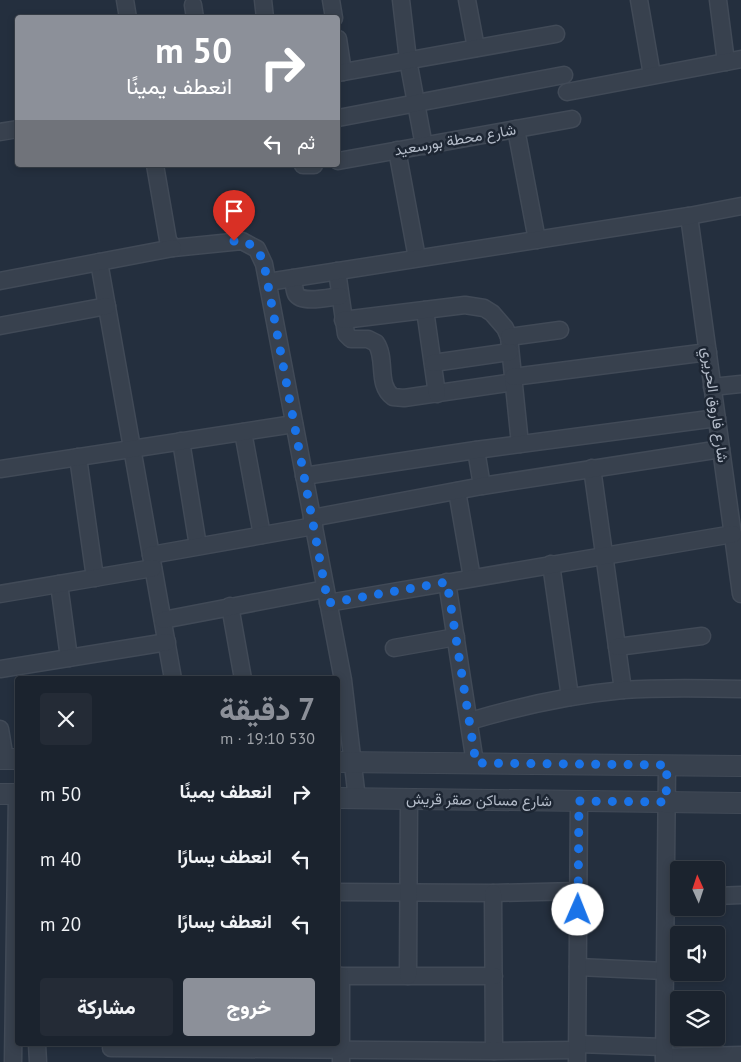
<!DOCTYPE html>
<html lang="ar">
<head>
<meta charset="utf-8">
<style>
	:root { --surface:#1b232e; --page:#242b36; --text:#f1f3f6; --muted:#a0a4aa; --line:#39404a; --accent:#8c9099 }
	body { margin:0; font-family:"PT Sans",Vazirmatn,sans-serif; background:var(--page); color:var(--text); direction:rtl; height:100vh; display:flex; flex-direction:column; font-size:19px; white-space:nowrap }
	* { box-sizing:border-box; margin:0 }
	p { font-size:16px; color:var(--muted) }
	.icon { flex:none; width:28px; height:28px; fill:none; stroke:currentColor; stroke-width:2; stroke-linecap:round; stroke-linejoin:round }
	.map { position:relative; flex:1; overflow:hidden; direction:ltr }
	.sheet { position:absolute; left:15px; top:676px; width:325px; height:370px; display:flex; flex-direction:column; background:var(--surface); border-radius:5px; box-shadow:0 2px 8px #0003,0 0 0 1px var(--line); direction:rtl }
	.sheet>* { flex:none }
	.banner { position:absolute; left:15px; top:15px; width:325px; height:152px; border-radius:5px; box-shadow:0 2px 8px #0003,0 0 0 1px var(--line); direction:rtl; background:#8c9099; color:#fff; overflow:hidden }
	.needle { width:32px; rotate:357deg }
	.fabs { position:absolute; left:670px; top:861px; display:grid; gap:10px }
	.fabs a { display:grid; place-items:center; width:55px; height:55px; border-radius:5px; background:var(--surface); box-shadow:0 2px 8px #0003,0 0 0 1px var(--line); font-size:25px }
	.pin { position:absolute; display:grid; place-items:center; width:42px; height:42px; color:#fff; margin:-51px -21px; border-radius:50% 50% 50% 0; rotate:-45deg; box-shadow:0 0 5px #0007 }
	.pin .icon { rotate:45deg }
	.me { position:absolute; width:55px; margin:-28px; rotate:1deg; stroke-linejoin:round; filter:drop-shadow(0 0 4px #0008) }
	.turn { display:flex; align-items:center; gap:18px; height:105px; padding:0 25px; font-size:22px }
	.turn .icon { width:65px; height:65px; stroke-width:2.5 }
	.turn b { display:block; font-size:35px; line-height:42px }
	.then { display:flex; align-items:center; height:48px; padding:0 25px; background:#0003; gap:10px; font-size:19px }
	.round { display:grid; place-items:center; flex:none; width:52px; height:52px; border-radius:5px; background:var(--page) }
	.overview { display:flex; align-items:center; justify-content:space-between; height:85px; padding:0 25px }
	h1 { font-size:30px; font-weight:800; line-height:38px; color:var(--accent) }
	.cta { display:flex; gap:10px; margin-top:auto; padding:10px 25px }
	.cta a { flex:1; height:58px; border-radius:5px; background:var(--accent); color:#fff; font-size:20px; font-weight:800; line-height:58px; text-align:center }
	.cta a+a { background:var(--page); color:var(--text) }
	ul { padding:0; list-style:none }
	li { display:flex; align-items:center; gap:15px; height:65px; padding:0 25px }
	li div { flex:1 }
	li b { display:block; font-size:19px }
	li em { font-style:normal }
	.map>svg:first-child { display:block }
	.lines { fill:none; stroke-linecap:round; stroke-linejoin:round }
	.minor-casing { stroke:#414a57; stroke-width:19 }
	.tertiary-casing { stroke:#414a57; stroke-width:22 }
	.minor { stroke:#38414e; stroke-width:16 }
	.tertiary { stroke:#38414e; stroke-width:20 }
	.route { stroke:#1a73e8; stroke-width:9; stroke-dasharray:0 16.2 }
	.labels { text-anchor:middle; stroke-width:5; stroke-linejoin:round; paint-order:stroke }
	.street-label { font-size:15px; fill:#b4bcc9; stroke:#1d2633 }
</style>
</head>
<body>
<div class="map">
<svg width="741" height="1062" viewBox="0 0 741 1062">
	<rect width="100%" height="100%" fill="#242f3e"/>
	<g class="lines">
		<g class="minor-casing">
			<g id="minor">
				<polyline points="125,0 128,18"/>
				<polyline points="263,0 265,18"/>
				<polyline points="331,0 334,18"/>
				<polyline points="401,0 408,60 424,146"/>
				<polyline points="467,0 476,48"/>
				<polyline points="639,0 652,75"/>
				<polyline points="718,0 726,62"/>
				<polyline points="193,5 195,18"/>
				<polyline points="338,39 343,72"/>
				<polyline points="338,73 556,34"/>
				<polyline points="567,92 741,59"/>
				<polyline points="338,118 564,75"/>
				<polyline points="516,129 537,240"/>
				<polyline points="0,132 18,129"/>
				<polyline points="397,150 417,258"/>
				<polyline points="338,161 572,119"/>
				<polyline points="155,165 168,240 173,248 242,241 257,249 264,264 343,680 357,799"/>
				<polyline points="303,165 314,165"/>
				<polyline points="689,216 741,594"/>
				<polyline points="99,262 173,679"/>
				<path d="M337,271L346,334L351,339H368L376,343C387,359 376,385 393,397L404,398L514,382"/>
				<path d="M293,278C294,283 294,290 296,294C302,304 330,297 340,296"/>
				<polyline points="0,281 173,248"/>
				<polyline points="268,282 689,216 741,206"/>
				<polyline points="425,310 437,394"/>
				<polyline points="343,320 465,305 484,308 492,313 505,328 509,337 520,444"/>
				<polyline points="0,326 107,306"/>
				<polyline points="509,337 560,330"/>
				<polyline points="433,363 510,352"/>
				<polyline points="513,377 708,352"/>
				<polyline points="712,387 741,384"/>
				<polyline points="243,432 262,535"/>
				<polyline points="181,441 198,546"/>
				<polyline points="476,450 482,486"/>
				<polyline points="78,457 95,578"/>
				<polyline points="592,468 623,690"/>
				<polyline points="0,469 294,424"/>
				<polyline points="304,476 476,450 717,418"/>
				<polyline points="457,491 472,578"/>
				<polyline points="312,518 482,486 721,449"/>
				<polyline points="151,555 314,526"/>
				<polyline points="551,564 570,697"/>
				<polyline points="447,582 475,763"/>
				<polyline points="59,584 69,658"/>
				<polyline points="0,594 153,568"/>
				<polyline points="328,603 733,534"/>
				<polyline points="230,606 243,679"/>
				<polyline points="163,620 325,589"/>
				<polyline points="617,647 702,636"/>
				<polyline points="394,648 456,637"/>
				<polyline points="0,669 167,642"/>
				<path d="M470,721C520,706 571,695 623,690C662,687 702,688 741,689"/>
				<polyline points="0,729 5,759"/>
				<polyline points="338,892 493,893 579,891"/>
				<polyline points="493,893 494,1051"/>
				<polyline points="716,896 741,895"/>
				<polyline points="578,967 665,971"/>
				<polyline points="338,976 494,976"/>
				<polyline points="408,976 409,799"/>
				<polyline points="37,1044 38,1062"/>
				<polyline points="578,1044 664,1047"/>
				<polyline points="111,1048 494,1051 577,1050"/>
				<polyline points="664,1057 741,1055"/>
				<polyline points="13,1062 17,794"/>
				<polyline points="341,1062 341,976"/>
				<polyline points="577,1062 579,801"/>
				<polyline points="664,1062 667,765"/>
			</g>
		</g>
		<g class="tertiary-casing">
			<g id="tertiary">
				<polyline points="0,759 18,759"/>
				<polyline points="338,762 741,766"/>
				<polyline points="0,794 18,794"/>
				<polyline points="338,798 741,803"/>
			</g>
		</g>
		<use href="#minor" class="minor"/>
		<use href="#tertiary" class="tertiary"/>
	</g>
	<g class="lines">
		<path class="route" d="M234,241C250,240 259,249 264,264L328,603L447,582L476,763L667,765L666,802L579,801L578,910"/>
	</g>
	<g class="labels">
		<g class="street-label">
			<text transform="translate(455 140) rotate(-10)" y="5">شارع محطة بورسعيد</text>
			<text transform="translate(715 405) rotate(82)" y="5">شارع فاروق الحريري</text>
			<text transform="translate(479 800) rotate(1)" y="5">شارع مساكن صقر قريش</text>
		</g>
	</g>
</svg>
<div class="fabs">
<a><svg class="needle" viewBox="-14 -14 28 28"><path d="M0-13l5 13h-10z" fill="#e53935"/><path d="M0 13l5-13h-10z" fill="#a0a4aa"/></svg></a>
<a><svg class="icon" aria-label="sound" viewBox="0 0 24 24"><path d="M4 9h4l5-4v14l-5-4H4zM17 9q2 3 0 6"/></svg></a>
<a><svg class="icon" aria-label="layers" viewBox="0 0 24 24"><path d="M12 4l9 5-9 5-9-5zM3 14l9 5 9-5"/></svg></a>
</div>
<div class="pin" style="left:234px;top:241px;background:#d93025"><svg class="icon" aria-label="arrive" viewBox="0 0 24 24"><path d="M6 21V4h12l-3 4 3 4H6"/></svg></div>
<svg class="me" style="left:578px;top:910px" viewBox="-20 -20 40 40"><circle r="19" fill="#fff"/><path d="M0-13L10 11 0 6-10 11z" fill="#1a73e8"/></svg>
<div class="banner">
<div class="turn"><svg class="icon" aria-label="right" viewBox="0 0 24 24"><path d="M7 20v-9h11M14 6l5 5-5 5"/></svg><div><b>50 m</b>انعطف يمينًا</div></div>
<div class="then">ثم<svg class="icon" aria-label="left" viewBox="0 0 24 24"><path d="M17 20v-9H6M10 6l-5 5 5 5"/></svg></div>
</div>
<section class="sheet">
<div class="overview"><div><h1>7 دقيقة</h1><p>530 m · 19:10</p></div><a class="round"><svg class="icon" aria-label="close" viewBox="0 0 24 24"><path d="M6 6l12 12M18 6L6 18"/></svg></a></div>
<ul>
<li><svg class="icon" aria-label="right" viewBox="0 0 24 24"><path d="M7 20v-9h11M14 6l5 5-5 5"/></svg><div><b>انعطف يمينًا</b></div><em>50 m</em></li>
<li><svg class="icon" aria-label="left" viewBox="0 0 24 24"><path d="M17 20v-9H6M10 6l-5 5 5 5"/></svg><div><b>انعطف يسارًا</b></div><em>40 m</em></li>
<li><svg class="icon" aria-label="left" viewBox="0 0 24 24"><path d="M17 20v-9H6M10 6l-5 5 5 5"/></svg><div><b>انعطف يسارًا</b></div><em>20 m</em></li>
</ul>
<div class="cta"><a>خروج</a><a>مشاركة</a></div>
</section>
</div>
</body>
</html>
